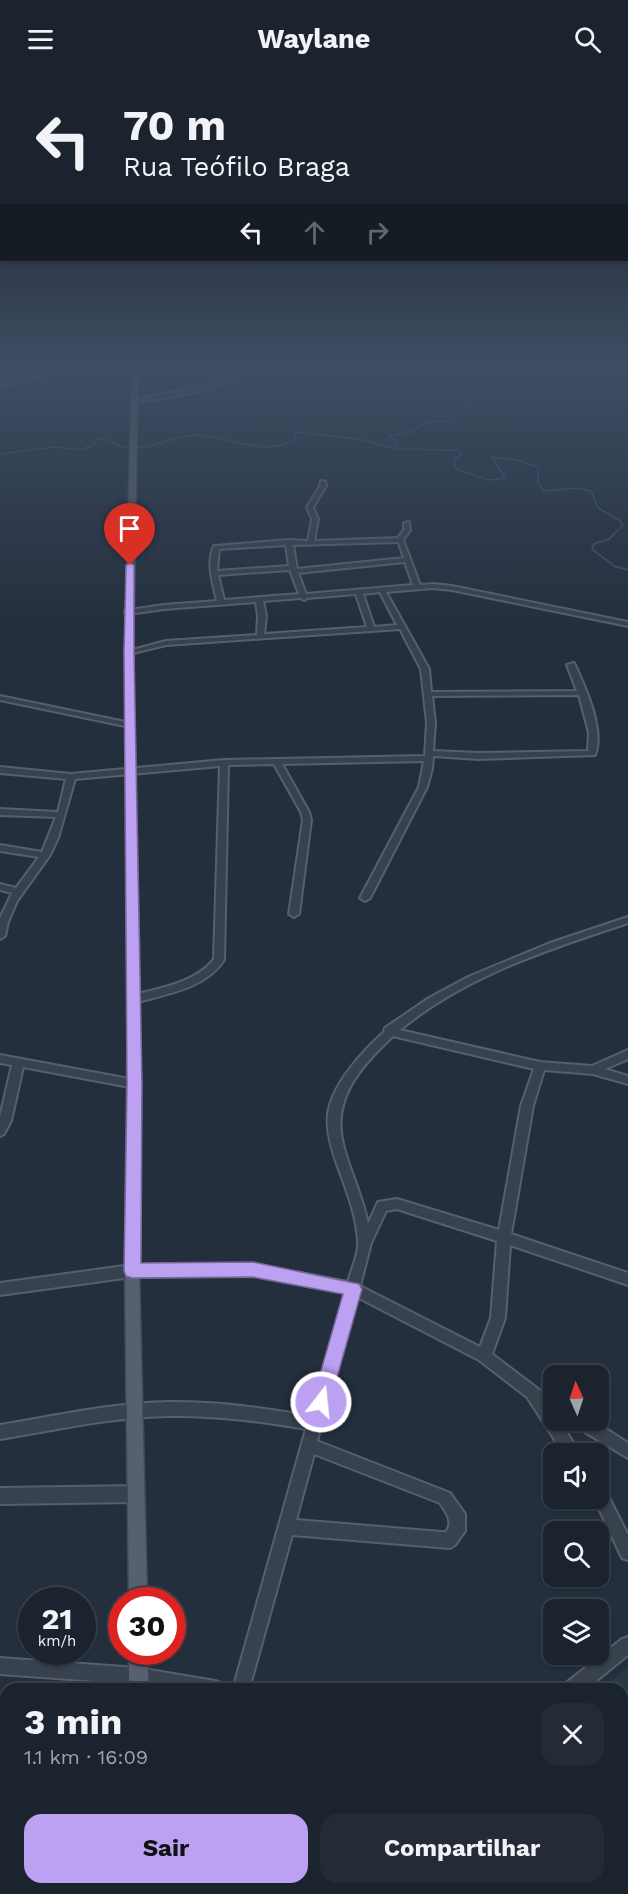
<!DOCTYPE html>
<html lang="pt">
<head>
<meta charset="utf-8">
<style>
	:root { --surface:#1b232e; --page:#242b36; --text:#f1f3f6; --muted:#a0a4aa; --line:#39404a; --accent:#bca0f2 }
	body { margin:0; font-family:"Work Sans",sans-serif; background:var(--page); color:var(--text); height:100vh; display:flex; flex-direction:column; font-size:22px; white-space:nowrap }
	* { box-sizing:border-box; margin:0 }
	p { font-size:20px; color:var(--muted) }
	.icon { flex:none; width:33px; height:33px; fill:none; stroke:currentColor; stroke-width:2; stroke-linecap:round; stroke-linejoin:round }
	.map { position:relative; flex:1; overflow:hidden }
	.details { position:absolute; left:0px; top:1605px; width:628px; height:212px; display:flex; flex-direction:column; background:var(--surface); border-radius:18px 18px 0 0; box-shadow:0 2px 4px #0004,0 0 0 2px var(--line) }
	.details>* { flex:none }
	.banner { position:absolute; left:0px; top:0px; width:628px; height:183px; box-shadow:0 2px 4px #0004,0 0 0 2px var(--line); background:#1b232e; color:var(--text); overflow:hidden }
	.needle { width:39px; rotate:357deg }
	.tools { position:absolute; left:543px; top:1287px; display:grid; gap:12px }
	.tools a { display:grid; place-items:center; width:66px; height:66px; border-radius:12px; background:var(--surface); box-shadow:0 2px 4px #0004,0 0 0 2px var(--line); font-size:30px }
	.speed { position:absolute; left:18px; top:1509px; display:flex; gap:12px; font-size:30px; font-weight:700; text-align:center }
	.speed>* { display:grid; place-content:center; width:78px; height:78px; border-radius:50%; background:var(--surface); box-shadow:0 2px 4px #0004,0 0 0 2px var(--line); line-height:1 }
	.speed small { font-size:15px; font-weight:400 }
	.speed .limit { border:9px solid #d22; background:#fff; color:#111 }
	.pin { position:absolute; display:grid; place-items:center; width:51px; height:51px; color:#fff; margin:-62px -26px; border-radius:50% 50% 50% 0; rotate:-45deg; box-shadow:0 0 6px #0007 }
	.pin .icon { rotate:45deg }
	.me { position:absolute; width:66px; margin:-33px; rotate:16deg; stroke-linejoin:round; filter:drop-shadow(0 0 4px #0008) }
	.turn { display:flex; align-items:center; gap:21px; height:126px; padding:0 24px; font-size:27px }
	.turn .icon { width:78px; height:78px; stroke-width:2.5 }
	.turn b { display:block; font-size:42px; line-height:51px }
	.lanes { display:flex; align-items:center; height:57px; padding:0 24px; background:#0003; justify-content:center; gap:30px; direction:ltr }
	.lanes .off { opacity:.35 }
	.round { display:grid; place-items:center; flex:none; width:63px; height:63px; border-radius:18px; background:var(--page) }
	.summary { display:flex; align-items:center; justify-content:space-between; height:102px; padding:0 24px }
	h1 { font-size:36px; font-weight:700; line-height:45px }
	.cta { display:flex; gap:12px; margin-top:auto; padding:12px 24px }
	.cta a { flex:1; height:69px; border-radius:18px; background:var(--accent); color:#111; font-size:24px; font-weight:700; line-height:69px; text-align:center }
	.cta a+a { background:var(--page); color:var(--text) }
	header { display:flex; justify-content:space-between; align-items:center; height:78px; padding:0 24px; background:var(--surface); font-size:27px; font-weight:700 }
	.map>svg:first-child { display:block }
	.green { fill:#263c3f }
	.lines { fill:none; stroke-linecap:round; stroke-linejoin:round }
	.stream-far1 { stroke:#394c67; stroke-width:1.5 }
	.stream { stroke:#394c67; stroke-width:2 }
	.minor-casing { stroke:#565f6c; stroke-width:4 }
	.major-casing { stroke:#414a57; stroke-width:3 }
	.minor { fill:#38414e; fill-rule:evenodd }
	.major { fill:#56606e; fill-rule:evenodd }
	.route { fill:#bca0f2; stroke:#7a689d; stroke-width:1.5 }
</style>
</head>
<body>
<header><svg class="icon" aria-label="menu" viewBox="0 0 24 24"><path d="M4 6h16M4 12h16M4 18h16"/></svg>Waylane<svg class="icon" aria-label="search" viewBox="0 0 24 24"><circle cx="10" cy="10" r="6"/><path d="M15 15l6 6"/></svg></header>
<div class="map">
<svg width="628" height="1816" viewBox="0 0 628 1816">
	<rect width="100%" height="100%" fill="#242f3e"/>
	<polygon class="green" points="628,1590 628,1645 623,1644 622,1611 600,1611"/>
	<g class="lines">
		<g class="stream-far1">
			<polyline points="396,371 395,362 390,358 408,355 425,345 453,342 461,328 478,322 490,312 516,308 520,300 546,300 556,291"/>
			<path d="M0,376L55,369L81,372L95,366L97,361C112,360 111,366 122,369C148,375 172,357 196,357C230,357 263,381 296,361L294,354L359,361L396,371L459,372L461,377L454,382L456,391L489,402L505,400L492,379L516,382L538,389V405L544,413L577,410L591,413L598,430L619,442L623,447L612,458"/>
		</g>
		<polyline class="stream" points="614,456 609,461 594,466 592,471 614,488 628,492"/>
		<g class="minor-casing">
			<g id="minor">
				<polygon points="61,291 67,291 0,309 0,305"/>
				<path d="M244,291H249C218,315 173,318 135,324L132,322L206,308L233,297Z"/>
				<path d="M321,403H325L326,408L313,429L318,441L314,463L398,460L404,452V445L409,444L410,452L403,462L420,507L433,506L452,508L628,544V548L452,512L433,510L386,514L429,591L431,614L577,613L567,587L574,585C585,608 605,652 595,677L478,681L433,678L432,691L427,709L370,820L365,823L360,820L419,709L424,683L282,686L309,734L311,742L299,836L294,839L289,836L303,742L301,734L274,686L228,687L224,882C205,911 166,916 134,925L130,924L129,921L130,918C158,910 195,906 214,881L220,688L75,701L58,760L50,777L17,823L8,844L5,858L0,861V840L12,815L0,812V806L16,810L39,779L0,773V767L42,774L56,739L0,737V731L58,734L66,701L0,695V689L71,696L224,682L425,678L427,645L421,591L400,551L166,567L129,576L125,574L166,563L257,557L258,538L256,524L164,531L129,536L125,534L129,532L164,527L217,523C213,505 206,485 214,468L289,462L308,463L312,441L307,429L320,408ZM397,464L399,465L404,480L297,491L293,467ZM286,467L289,488L217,493L219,471ZM405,484L413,507L306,516L298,495ZM290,492L299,516L224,522L218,497ZM380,514L397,547L374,549L363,516ZM356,516L367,549L264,556L266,538L263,523L301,520L304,522L307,520ZM579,617L589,655L588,673L478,675L433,673L435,645L432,618Z"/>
				<polygon points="0,618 130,645 134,647 130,649 0,622"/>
				<path d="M628,839V845C549,871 465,898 400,952L540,984L592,988L628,972V981L605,991L628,998V1006L593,996L544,992L533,1028L511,1156L628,1195V1207L510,1167L505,1240L492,1276L538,1311L554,1320V1342H559L580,1376H564L527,1319L479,1282L357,1219L317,1363L450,1415L465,1436V1453L455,1467L450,1470L292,1457L249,1611H233L306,1351C260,1343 215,1337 169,1338C112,1339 56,1352 0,1361V1347C56,1338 112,1325 168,1324C216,1323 263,1330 310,1338L345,1215L253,1198L132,1199L0,1217V1205L132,1187L253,1186L348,1204C351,1192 359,1177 358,1164C357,1139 347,1113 338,1089C332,1073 326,1054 328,1036C332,1006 363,973 384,954L385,950L429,920L468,899L550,865ZM393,958L534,991L521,1028L499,1152L397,1121L378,1124L368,1146C363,1119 351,1096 344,1070C330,1022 360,989 393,958ZM397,1131L497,1163L491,1240L480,1269L360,1208L371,1165L386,1133ZM314,1376L440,1425C446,1434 454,1444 446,1454H441L296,1442Z"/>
				<polygon points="0,977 135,1002 139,1003 141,1006 139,1009 135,1010 23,989 11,1043 4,1056 0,1058 0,1039 12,987 0,985"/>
				<polygon points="571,1342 592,1342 628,1365 628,1380 573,1347"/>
				<polygon points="598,1406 603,1408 628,1457 628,1482 622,1480 594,1420 598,1420"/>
				<polygon points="136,1408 141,1411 144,1416 141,1421 136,1424 0,1426 0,1410"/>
				<polygon points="628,1559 628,1577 586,1611 564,1611 566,1605 622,1561"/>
				<polygon points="0,1580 138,1590 215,1603 221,1605 223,1611 165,1611 138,1606 0,1596"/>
				<polygon points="622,1653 628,1654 628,1672 622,1671"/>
				<polygon points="183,1810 201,1810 200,1816 182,1816"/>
			</g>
		</g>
		<g class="major-casing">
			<g id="major">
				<polygon points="132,291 138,291 133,574 140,921 139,1193 147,1522 129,1522 125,1193 128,921 125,574"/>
				<polygon points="129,1574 147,1574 149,1611 129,1611"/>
				<rect x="130" y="1810" width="22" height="6"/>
			</g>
		</g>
		<use href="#minor" class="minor"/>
		<use href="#major" class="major"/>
	</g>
	<linearGradient id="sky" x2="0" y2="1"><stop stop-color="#141a22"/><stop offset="0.53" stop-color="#3f4d63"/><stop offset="1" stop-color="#3f4d63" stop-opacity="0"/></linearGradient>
	<rect width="628" height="545" fill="url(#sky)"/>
	<polygon class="route" points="130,485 134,487 134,574 142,1006 141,1185 253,1184 359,1206 362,1211 330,1324 328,1330 321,1332 314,1330 312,1324 343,1216 253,1199 132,1200 126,1198 124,1193 127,1006 124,574 126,487"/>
</svg>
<div class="tools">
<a><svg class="needle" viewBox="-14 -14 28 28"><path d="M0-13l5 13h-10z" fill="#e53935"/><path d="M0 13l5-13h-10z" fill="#a0a4aa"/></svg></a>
<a><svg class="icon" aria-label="sound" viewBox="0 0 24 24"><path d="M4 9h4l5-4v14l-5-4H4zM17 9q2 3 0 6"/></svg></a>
<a><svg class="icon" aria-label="search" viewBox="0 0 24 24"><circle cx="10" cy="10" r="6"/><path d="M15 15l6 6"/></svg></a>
<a><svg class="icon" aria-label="layers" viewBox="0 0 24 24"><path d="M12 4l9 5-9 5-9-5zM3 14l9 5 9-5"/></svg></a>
</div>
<div class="speed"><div>21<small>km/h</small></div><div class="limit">30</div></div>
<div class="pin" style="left:130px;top:487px;background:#d93025"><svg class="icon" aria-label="arrive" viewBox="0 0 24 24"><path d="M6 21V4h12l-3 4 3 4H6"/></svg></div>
<svg class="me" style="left:321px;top:1324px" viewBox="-20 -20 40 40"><circle r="17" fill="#bca0f2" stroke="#fff" stroke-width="3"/><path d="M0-11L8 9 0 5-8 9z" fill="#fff"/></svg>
<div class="banner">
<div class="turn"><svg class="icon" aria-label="left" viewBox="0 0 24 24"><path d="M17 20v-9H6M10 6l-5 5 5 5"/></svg><div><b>70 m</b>Rua Teófilo Braga</div></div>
<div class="lanes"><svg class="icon" aria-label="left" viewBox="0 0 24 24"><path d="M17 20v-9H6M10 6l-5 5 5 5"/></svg><svg class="icon off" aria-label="ahead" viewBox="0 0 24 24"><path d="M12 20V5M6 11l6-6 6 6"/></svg><svg class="icon off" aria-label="right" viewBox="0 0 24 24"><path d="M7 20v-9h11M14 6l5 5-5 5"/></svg></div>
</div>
<section class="details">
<div class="summary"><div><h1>3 min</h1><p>1.1 km · 16:09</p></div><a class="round"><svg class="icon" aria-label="close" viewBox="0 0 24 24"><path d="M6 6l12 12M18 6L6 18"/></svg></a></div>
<div class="cta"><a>Sair</a><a>Compartilhar</a></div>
</section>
</div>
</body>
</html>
